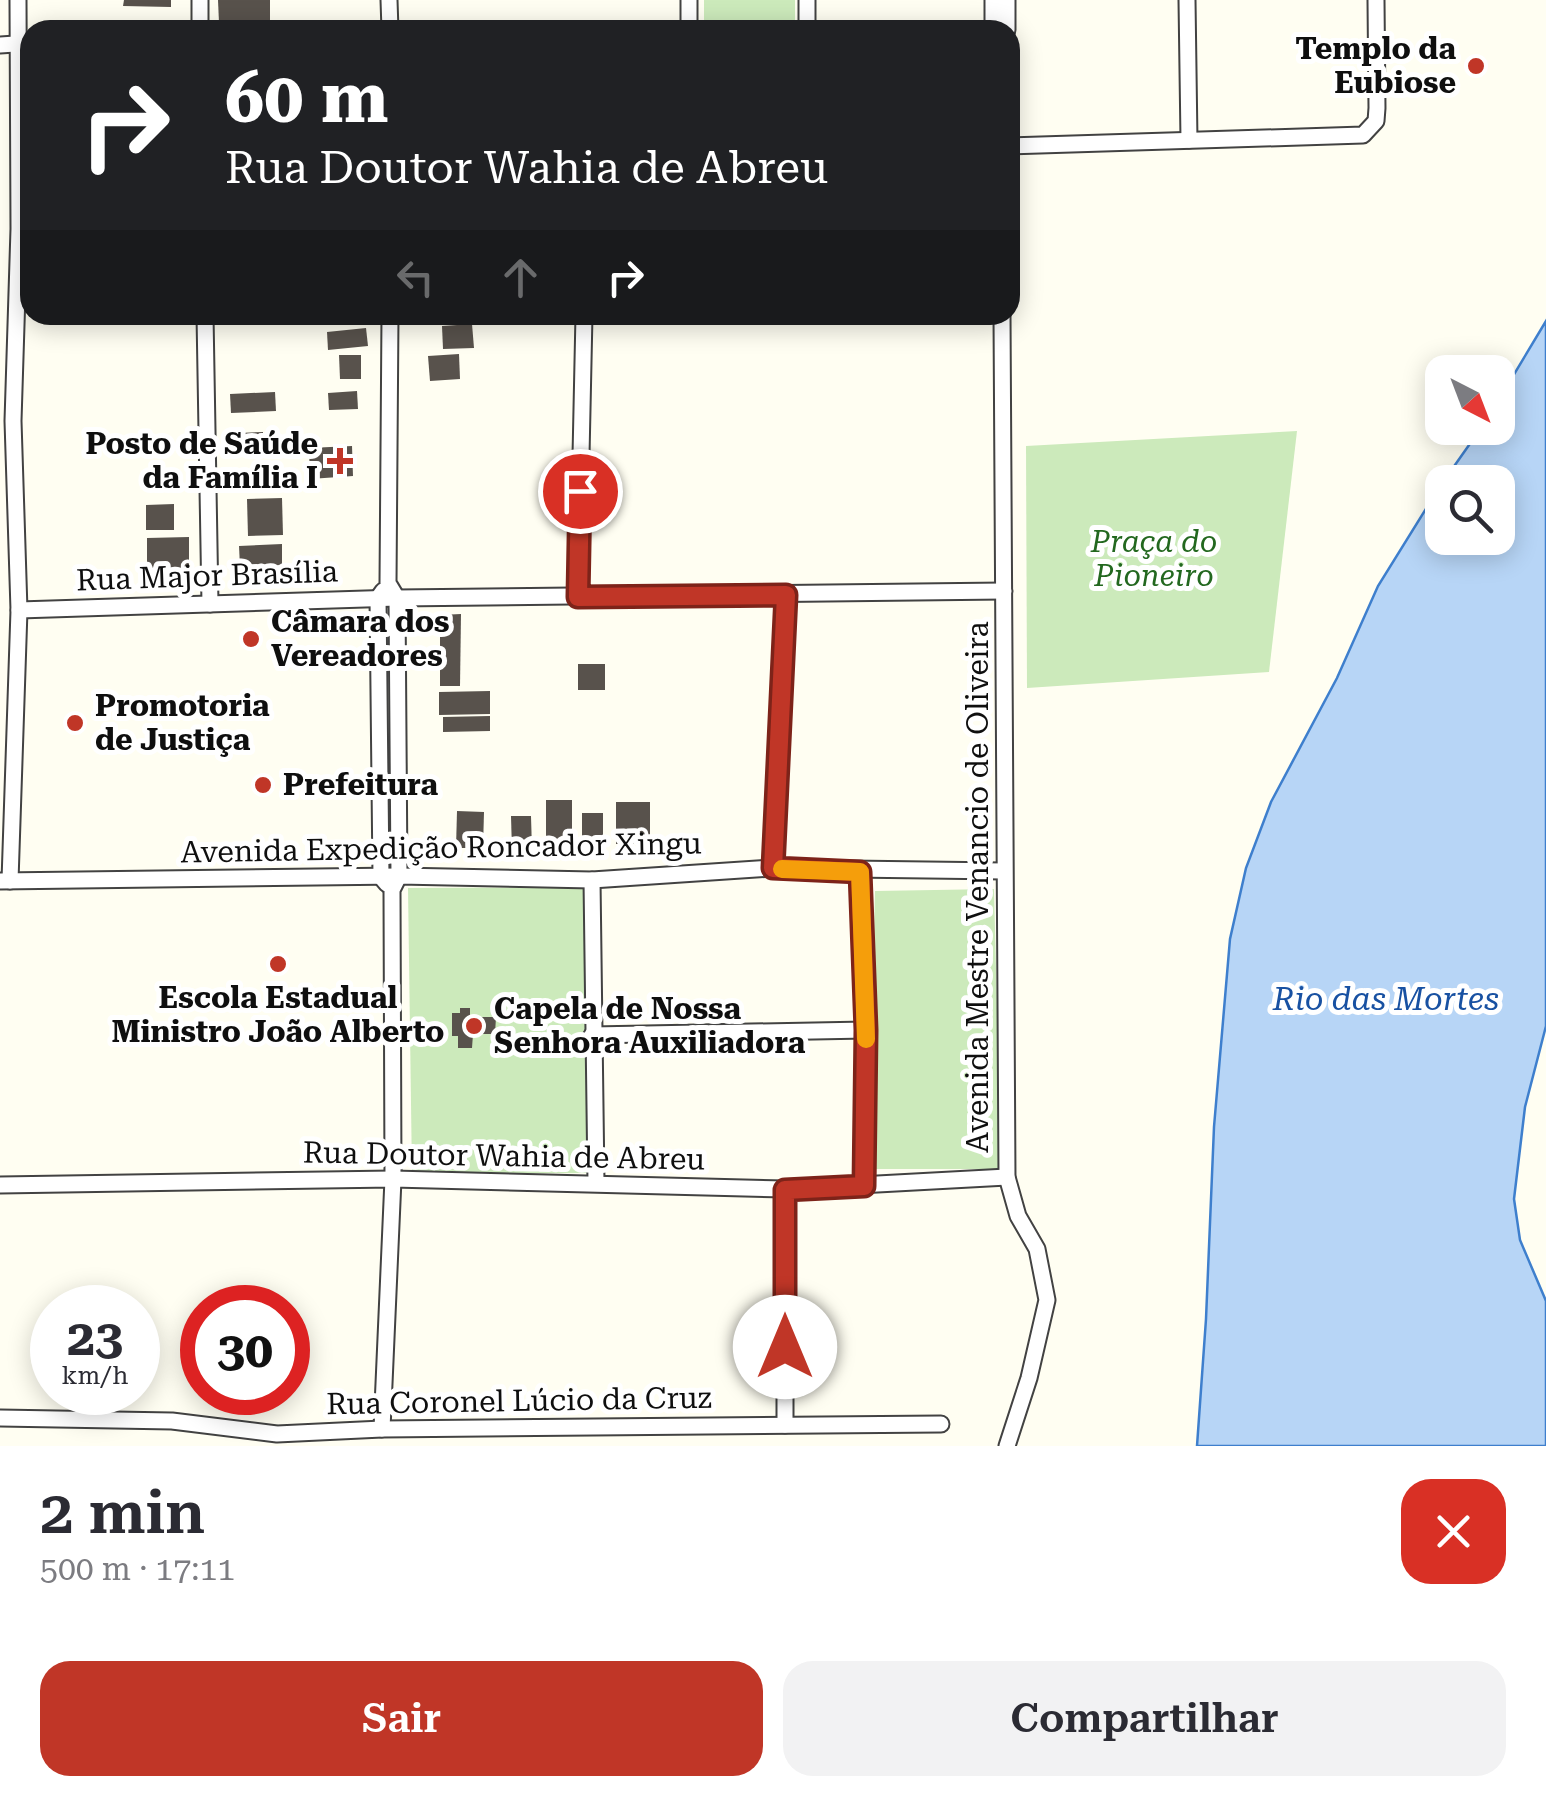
<!DOCTYPE html>
<html lang="pt">
<head>
<meta charset="utf-8">
<style>
	:root { --surface:#fff; --page:#f2f2f3; --text:#2b2b33; --muted:#7c7c81; --accent:#c03627 }
	body { margin:0; font-family:"Roboto Serif",serif; background:var(--page); color:var(--text); height:100vh; display:flex; flex-direction:column; font-size:38px; white-space:nowrap }
	* { box-sizing:border-box; margin:0 }
	p { font-size:32px; color:var(--muted) }
	.icon { flex:none; width:55px; height:55px; fill:none; stroke:currentColor; stroke-width:2; stroke-linecap:round; stroke-linejoin:round }
	.map { position:relative; height:1446px; overflow:hidden }
	.details { display:flex; flex-direction:column; background:var(--surface); flex:1 }
	.details>* { flex:none }
	.top-card { position:absolute; left:20px; top:20px; width:1000px; height:305px; border-radius:30px; box-shadow:0 5px 25px #0003; background:#202124; color:#fff; overflow:hidden }
	.needle { width:65px; rotate:138deg }
	.tools { position:absolute; left:1425px; top:355px; display:grid; gap:20px }
	.tools a { display:grid; place-items:center; width:90px; height:90px; border-radius:20px; background:var(--surface); box-shadow:0 5px 25px #0003; font-size:50px }
	.speed { position:absolute; left:30px; top:1285px; display:flex; gap:20px; font-size:50px; font-weight:700; text-align:center }
	.speed>* { display:grid; place-content:center; width:130px; height:130px; border-radius:50%; background:var(--surface); box-shadow:0 5px 25px #0003; line-height:1 }
	.speed small { font-size:25px; font-weight:400 }
	.speed .limit { border:15px solid #d22; background:#fff; color:#111 }
	.pin { position:absolute; display:grid; place-items:center; width:85px; height:85px; color:#fff; margin:-42px; border:5px solid #fff; border-radius:50%; box-shadow:0 2px 10px #0007 }
	.me { position:absolute; width:110px; margin:-55px; rotate:0deg; stroke-linejoin:round; filter:drop-shadow(0 0 8px #0008) }
	.turn { display:flex; align-items:center; gap:35px; height:210px; padding:0 40px; font-size:45px }
	.turn .icon { width:130px; height:130px; stroke-width:2.5 }
	.turn b { display:block; font-size:70px; line-height:85px }
	.lanes { display:flex; align-items:center; height:95px; padding:0 40px; background:#0003; justify-content:center; gap:50px; direction:ltr }
	.lanes .off { opacity:.35 }
	.round { display:grid; place-items:center; flex:none; width:105px; height:105px; border-radius:30px; background:var(--page) }
	.overview { display:flex; align-items:center; justify-content:space-between; height:170px; padding:0 40px }
	h1 { font-size:60px; font-weight:600; line-height:75px }
	.primary-button { display:flex; gap:20px; margin-top:auto; padding:20px 40px }
	.primary-button a { flex:1; height:115px; border-radius:30px; background:var(--accent); color:#fff; font-size:40px; font-weight:600; line-height:115px; text-align:center }
	.primary-button a+a { background:var(--page); color:var(--text) }
	.map>svg:first-child { display:block }
	.green { fill:#cceabb }
	.water { fill:#b7d5f6; stroke:#3e7fcd; stroke-width:2.5 }
	.building { fill:#58524c }
	.lines { fill:none; stroke-linecap:round; stroke-linejoin:round }
	.minor-casing { stroke:#424242; stroke-width:19 }
	.minor { stroke:#fff; stroke-width:15 }
	.route-casing { stroke:#7d2319; stroke-width:25 }
	.route { stroke:#c03627; stroke-width:18 }
	.slow { stroke:#f59e0b; stroke-width:18 }
	.poi-dot { fill:#c03627; stroke:#fff; stroke-width:4 }
	.labels { text-anchor:middle; stroke-width:10; stroke-linejoin:round; paint-order:stroke }
	.poi-label { font-size:30px; font-weight:bold; fill:#0f0f0f; stroke:#fff; text-anchor:start }
	.park-label { font-size:30px; font-style:italic; fill:#23681f; stroke:#fff }
	.street-label { font-size:30px; fill:#0f0f0f; stroke:#fff }
	.water-label { font-size:32px; font-style:italic; fill:#1851a2; stroke:#fff }
</style>
</head>
<body>
<div class="map">
<svg width="1546" height="1446" viewBox="0 0 1546 1446">
	<rect width="100%" height="100%" fill="#fffef2"/>
	<g class="green">
		<polygon points="704,0 795,0 795,28 704,27"/>
		<polygon points="1297,431 1269,672 1027,688 1026,446"/>
		<polygon points="587,887 588,1173 412,1174 408,888"/>
		<polygon points="994,889 1001,1169 869,1169 875,891"/>
	</g>
	<polygon class="water" points="1546,321 1546,1026 1525,1107 1514,1199 1520,1240 1546,1301 1546,1446 1197,1446 1206,1319 1214,1127 1230,939 1246,868 1271,802 1337,678 1378,586 1442,483 1442,538 1498,538 1498,482 1443,482 1481,428 1498,428 1498,401"/>
	<g class="building">
		<polygon points="124,0 171,0 171,7 123,6"/>
		<polygon points="218,0 270,0 270,23 219,23"/>
		<polygon points="472,324 474,348 443,349 442,326"/>
		<polygon points="366,328 368,346 328,350 327,332"/>
		<polygon points="459,354 460,379 430,381 428,356"/>
		<polygon points="339,355 361,355 361,379 340,379"/>
		<polygon points="357,391 358,409 329,410 328,393"/>
		<polygon points="275,392 276,411 231,413 230,394"/>
		<polygon points="263,432 263,448 238,449 238,433"/>
		<polygon points="352,446 353,476 310,479 309,448"/>
		<polygon points="260,468 260,483 236,483 235,469"/>
		<polygon points="282,498 283,535 248,536 247,499"/>
		<polygon points="174,504 174,530 146,530 146,505"/>
		<polygon points="189,537 189,572 147,572 147,538"/>
		<polygon points="282,544 282,565 240,567 239,546"/>
		<polygon points="461,614 460,686 440,686 440,615"/>
		<rect x="578" y="664" width="27" height="26"/>
		<polygon points="490,691 490,714 439,715 439,692"/>
		<polygon points="490,716 490,731 443,732 443,717"/>
		<rect x="546" y="800" width="26" height="44"/>
		<polygon points="616,802 650,802 650,843 616,844"/>
		<polygon points="457,811 484,812 483,848 456,848"/>
		<rect x="582" y="813" width="21" height="30"/>
		<polygon points="511,816 531,816 532,850 512,851"/>
		<polygon points="460,1008 470,1008 470,1017 496,1017 495,1034 473,1034 472,1048 458,1048 458,1036 452,1036 452,1013 460,1013"/>
	</g>
	<g class="lines">
		<g class="minor-casing">
			<g id="minor">
				<polyline points="200,0 200,30"/>
				<polyline points="389,0 390,30"/>
				<polyline points="689,0 689,30"/>
				<polyline points="807,0 807,30"/>
				<polyline points="993,0 993,30"/>
				<polyline points="1007,0 1007,30"/>
				<polyline points="1187,0 1189,140"/>
				<polyline points="0,45 30,43"/>
				<polyline points="1010,146 1363,135 1376,121 1377,108 1376,0"/>
				<polyline points="205,315 210,604"/>
				<polyline points="1002,315 1007,1177 1018,1216 1037,1249 1047,1300 1029,1378 1007,1446"/>
				<polyline points="383,591 378,598 381,877 387,884"/>
				<polyline points="578,597 584,315"/>
				<polyline points="19,610 397,598 1004,591"/>
				<polyline points="773,868 786,595"/>
				<polyline points="860,872 866,1030 864,1186"/>
				<polyline points="592,880 596,1183"/>
				<polyline points="0,881 399,876 592,880 773,868 1004,871"/>
				<polyline points="10,881 19,610 13,421 19,229 18,0"/>
				<polyline points="592,1035 866,1030"/>
				<polyline points="0,1185 393,1179 785,1189 1007,1177"/>
				<polyline points="785,1189 785,1425"/>
				<polyline points="0,1418 172,1421 277,1434 382,1429 941,1424"/>
				<polyline points="382,1429 393,1179 392,890 399,876 397,598 388,583 390,315"/>
			</g>
		</g>
		<use href="#minor" class="minor"/>
	</g>
	<g class="lines">
		<g class="route-casing">
			<polyline id="route" points="580,491 578,597 786,595 773,868 860,872 866,1030 864,1186 785,1190 785,1347"/>
		</g>
		<use href="#route" class="route"/>
		<polyline class="slow" points="782,869 860,872 866,1039"/>
	</g>
	<g class="poi-dot">
		<circle cx="1476" cy="66" r="10"/>
		<path d="M335 446h10v10h10v10h-10v10h-10v-10h-10v-10h10z"/>
		<circle cx="251" cy="639" r="10"/>
		<circle cx="75" cy="723" r="10"/>
		<circle cx="263" cy="785" r="10"/>
		<circle cx="278" cy="964" r="10"/>
		<circle cx="474" cy="1026" r="10"/>
	</g>
	<g class="labels">
		<g class="poi-label">
			<text x="1456" y="59" text-anchor="end">Templo da<tspan x="1456" dy="34">Eubiose</tspan></text>
			<text x="318" y="454" text-anchor="end">Posto de Saúde<tspan x="318" dy="34">da Família I</tspan></text>
			<text x="271" y="632">Câmara dos<tspan x="271" dy="34">Vereadores</tspan></text>
			<text x="95" y="716">Promotoria<tspan x="95" dy="34">de Justiça</tspan></text>
			<text x="283" y="795">Prefeitura</text>
			<text x="278" y="1008" text-anchor="middle">Escola Estadual<tspan x="278" dy="34">Ministro João Alberto</tspan></text>
			<text x="494" y="1019">Capela de Nossa<tspan x="494" dy="34">Senhora Auxiliadora</tspan></text>
		</g>
		<g class="park-label">
			<text x="1154" y="552">Praça do<tspan x="1154" dy="34">Pioneiro</tspan></text>
		</g>
		<g class="street-label">
			<text transform="translate(207 576) rotate(-2)" y="10">Rua Major Brasília</text>
			<text transform="translate(441 848) rotate(-1)" y="10">Avenida Expedição Roncador Xingu</text>
			<text transform="translate(978 887) rotate(-90)" y="10">Avenida Mestre Venancio de Oliveira</text>
			<text transform="translate(504 1156) rotate(1)" y="10">Rua Doutor Wahia de Abreu</text>
			<text transform="translate(519 1401) rotate(-1)" y="10">Rua Coronel Lúcio da Cruz</text>
		</g>
		<g class="water-label">
			<text x="1386" y="1010">Rio das Mortes</text>
		</g>
	</g>
</svg>
<div class="tools">
<a><svg class="needle" viewBox="-14 -14 28 28"><path d="M0-13l5 13h-10z" fill="#e53935"/><path d="M0 13l5-13h-10z" fill="#7c7c81"/></svg></a>
<a><svg class="icon" aria-label="search" viewBox="0 0 24 24"><circle cx="10" cy="10" r="6"/><path d="M15 15l6 6"/></svg></a>
</div>
<div class="speed"><div>23<small>km/h</small></div><div class="limit">30</div></div>
<div class="pin" style="left:580px;top:491px;background:#d93025"><svg class="icon" aria-label="arrive" viewBox="0 0 24 24"><path d="M6 21V4h12l-3 4 3 4H6"/></svg></div>
<svg class="me" style="left:785px;top:1347px" viewBox="-20 -20 40 40"><circle r="19" fill="#fff"/><path d="M0-13L10 11 0 6-10 11z" fill="#c03627"/></svg>
<div class="top-card">
<div class="turn"><svg class="icon" aria-label="right" viewBox="0 0 24 24"><path d="M7 20v-9h11M14 6l5 5-5 5"/></svg><div><b>60 m</b>Rua Doutor Wahia de Abreu</div></div>
<div class="lanes"><svg class="icon off" aria-label="left" viewBox="0 0 24 24"><path d="M17 20v-9H6M10 6l-5 5 5 5"/></svg><svg class="icon off" aria-label="ahead" viewBox="0 0 24 24"><path d="M12 20V5M6 11l6-6 6 6"/></svg><svg class="icon" aria-label="right" viewBox="0 0 24 24"><path d="M7 20v-9h11M14 6l5 5-5 5"/></svg></div>
</div>
</div>
<section class="details">
<div class="overview"><div><h1>2 min</h1><p>500 m · 17:11</p></div><a class="round" style="background:#d93025;color:#fff"><svg class="icon" aria-label="close" viewBox="0 0 24 24"><path d="M6 6l12 12M18 6L6 18"/></svg></a></div>
<div class="primary-button"><a>Sair</a><a>Compartilhar</a></div>
</section>
</body>
</html>
